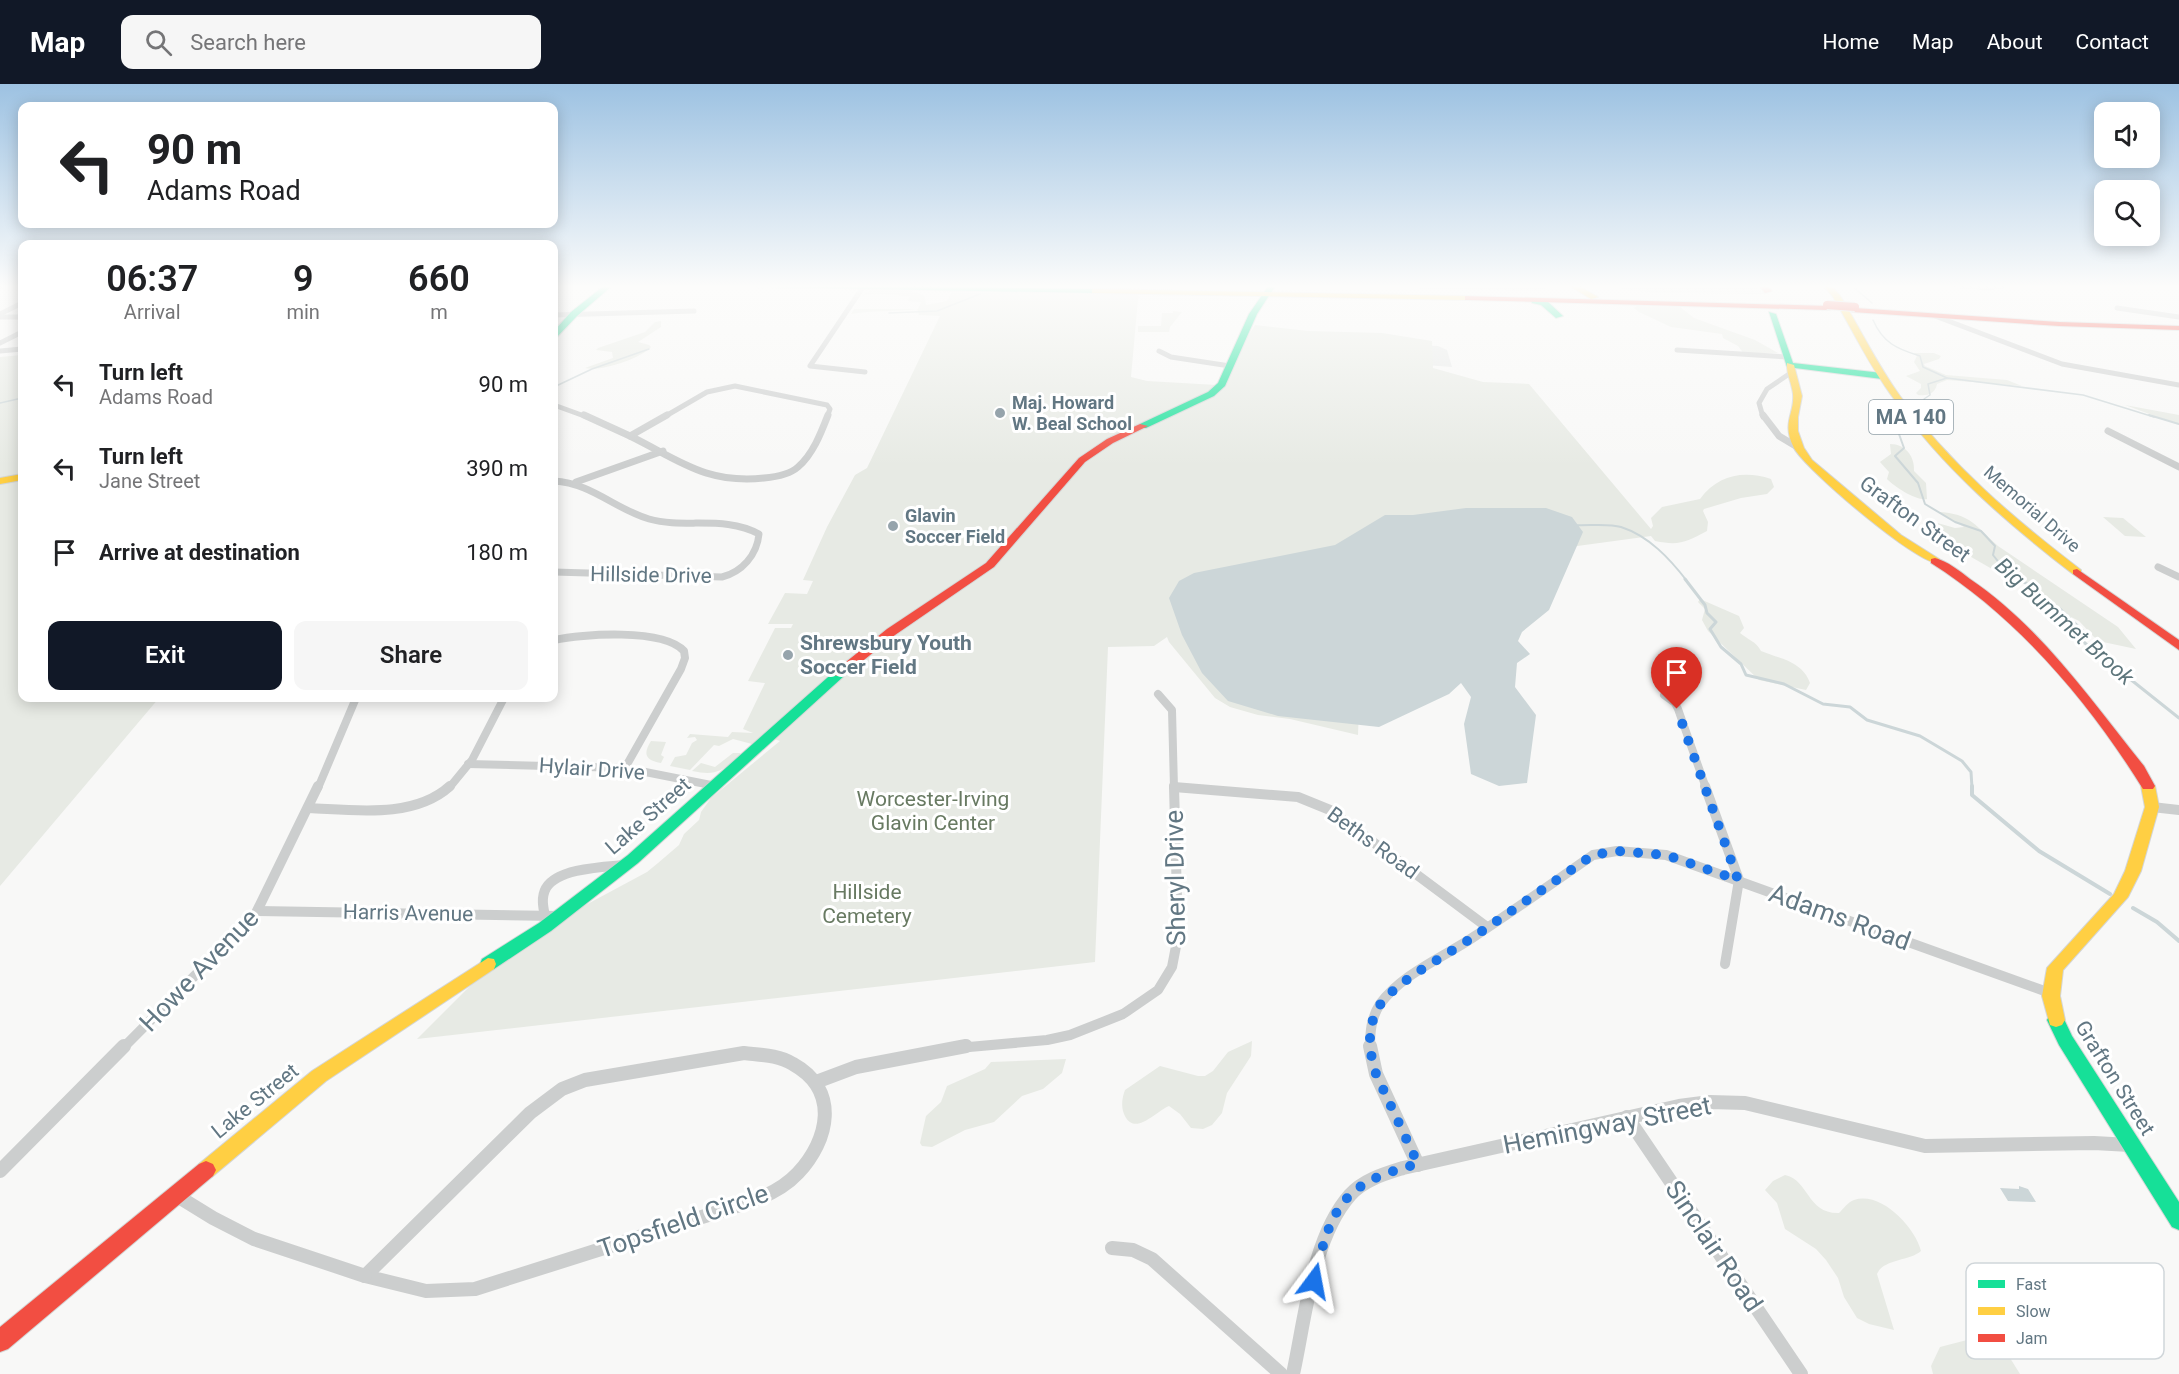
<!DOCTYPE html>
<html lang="en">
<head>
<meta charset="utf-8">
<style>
	:root { --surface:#fff; --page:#f6f6f6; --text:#202124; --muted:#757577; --accent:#111827 }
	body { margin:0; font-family:Roboto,sans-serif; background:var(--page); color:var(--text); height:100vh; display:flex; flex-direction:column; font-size:22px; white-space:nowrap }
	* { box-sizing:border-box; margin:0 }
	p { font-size:20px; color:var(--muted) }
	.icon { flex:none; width:33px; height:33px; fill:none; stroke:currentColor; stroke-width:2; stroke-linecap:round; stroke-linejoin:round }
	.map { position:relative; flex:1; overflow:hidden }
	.side { position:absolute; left:18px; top:156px; width:540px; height:462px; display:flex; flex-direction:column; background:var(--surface); border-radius:12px; box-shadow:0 3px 15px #0003 }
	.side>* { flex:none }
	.guide { position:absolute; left:18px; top:18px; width:540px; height:126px; border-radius:12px; box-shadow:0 3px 15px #0003; background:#fff; color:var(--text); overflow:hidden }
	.buttons { position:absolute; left:2094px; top:18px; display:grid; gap:12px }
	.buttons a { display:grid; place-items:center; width:66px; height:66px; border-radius:12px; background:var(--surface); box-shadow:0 3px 15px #0003; font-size:30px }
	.pin { position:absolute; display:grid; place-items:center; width:51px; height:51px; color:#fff; margin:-62px -26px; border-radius:50% 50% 50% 0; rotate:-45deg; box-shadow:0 0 6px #0007 }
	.pin .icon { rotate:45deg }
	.me { position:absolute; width:66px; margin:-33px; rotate:13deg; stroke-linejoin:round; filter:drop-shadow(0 0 4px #0008) }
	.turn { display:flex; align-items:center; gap:21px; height:126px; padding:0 30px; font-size:27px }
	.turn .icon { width:78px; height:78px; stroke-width:2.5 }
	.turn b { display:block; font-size:42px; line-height:51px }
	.eta { display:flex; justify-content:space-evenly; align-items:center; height:102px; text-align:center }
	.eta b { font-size:36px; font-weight:600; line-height:42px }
	.primary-button { display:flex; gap:12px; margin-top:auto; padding:12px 30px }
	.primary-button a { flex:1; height:69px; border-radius:12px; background:var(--accent); color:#fff; font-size:24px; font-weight:600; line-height:69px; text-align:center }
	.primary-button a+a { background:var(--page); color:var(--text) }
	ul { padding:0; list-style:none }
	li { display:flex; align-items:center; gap:18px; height:84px; padding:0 30px }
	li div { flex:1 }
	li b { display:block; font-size:22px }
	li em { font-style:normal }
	header { display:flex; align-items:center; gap:36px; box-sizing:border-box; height:84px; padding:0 30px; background:var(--accent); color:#fff }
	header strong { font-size:28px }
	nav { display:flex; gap:33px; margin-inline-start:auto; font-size:21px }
	.search { width:420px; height:54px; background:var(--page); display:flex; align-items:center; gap:15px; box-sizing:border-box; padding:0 21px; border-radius:12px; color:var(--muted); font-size:22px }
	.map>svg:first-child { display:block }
	.built { fill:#e7e9e8 }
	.green { fill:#e7eae4 }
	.water { fill:#ccd6d8 }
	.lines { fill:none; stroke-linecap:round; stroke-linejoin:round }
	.stream-far3 { stroke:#ccd6d8; stroke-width:1.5 }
	.stream-far2 { stroke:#ccd6d8; stroke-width:2 }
	.stream-far1 { stroke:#ccd6d8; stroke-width:3 }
	.stream { stroke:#ccd6d8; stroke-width:4 }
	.fast-casing { stroke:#d4d6d6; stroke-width:2 }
	.slow-casing { stroke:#d4d6d6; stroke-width:2 }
	.jam-casing { stroke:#d4d6d6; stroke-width:2 }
	.street-far4 { stroke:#cccece; stroke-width:5 }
	.street-far3 { stroke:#cccece; stroke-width:7 }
	.street-far2 { stroke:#cccece; stroke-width:8 }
	.street-far1 { stroke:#cccece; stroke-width:10 }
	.street { stroke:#cccece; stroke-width:14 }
	.fast { fill:#16e098; fill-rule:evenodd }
	.slow { fill:#ffcf43; fill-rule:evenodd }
	.jam { fill:#f24e42; fill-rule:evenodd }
	.jam-bridge-casing { stroke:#d4d5d5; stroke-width:10; stroke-linecap:butt }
	.jam-bridge { stroke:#f24e42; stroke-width:8 }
	.route { stroke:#1a73e8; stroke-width:10; stroke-dasharray:0 18 }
	.poi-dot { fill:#96a4ac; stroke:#fff; stroke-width:2 }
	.labels { text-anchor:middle; stroke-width:6; stroke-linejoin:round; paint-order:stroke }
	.far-poi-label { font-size:18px; font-weight:bold; fill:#627783; stroke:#fff; text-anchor:start }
	.far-street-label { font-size:18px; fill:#627783; stroke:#fff }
	.shield { fill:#fff; stroke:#91a0a8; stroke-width:1.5 }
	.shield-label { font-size:20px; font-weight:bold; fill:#627783 }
	.street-label { font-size:21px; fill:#627783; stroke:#fff }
	.poi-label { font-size:21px; font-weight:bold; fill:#627783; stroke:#fff; text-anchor:start }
	.park-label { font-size:21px; fill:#687a62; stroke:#fff }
	.water-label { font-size:22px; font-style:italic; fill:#5e767c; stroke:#fff }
	.near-street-label { font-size:26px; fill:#627783; stroke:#fff }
	.key { fill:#fff; stroke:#d0d6da; stroke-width:1.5 }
	.key-label { font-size:16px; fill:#627783 }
</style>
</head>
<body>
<header>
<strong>Map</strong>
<div class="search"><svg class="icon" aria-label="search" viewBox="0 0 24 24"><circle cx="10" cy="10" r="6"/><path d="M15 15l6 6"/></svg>Search here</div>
<nav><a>Home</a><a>Map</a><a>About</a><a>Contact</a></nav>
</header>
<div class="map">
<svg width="2179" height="1290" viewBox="0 0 2179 1290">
	<rect width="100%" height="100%" fill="#f8f8f7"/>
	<g class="built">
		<polygon points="1412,201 1543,201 1546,205 1539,207 1421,205"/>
		<polygon points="1611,201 1754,201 1764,210 1668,209 1632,207"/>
		<polygon points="1406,261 1438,262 1447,266 1452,283 1412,280"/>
	</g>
	<g class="green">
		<path d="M954,203L1138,207V212L1141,213L1138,215L1131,293L1147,297L1217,301L1255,241L1309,247L1382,249L1432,257L1433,284L1483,298L1529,300L1651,445L1653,442L1651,434L1662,423L1700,415C1718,391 1743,386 1771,395L1774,403L1767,410L1741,414L1704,425L1703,427L1708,438L1707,447C1686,458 1680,462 1655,457L1651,452L1364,491L1358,651L1290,635L1258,631L1230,623L1215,614L1169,558L1167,553L1154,562L1108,563L1095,878L417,955L475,897L580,824L647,788L658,779L679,761L684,750L699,736L701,728L711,714L780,657L762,651L752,660L733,655L719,662L714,661L690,686L670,682L675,673L686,671L692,659L697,656L695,653L687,654L690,650L728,653L732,648L753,649L743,645L765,599L748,597L775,544H791L793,540H768L785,509L807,510L813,497L803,496L827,443L855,391L867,384L940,232L919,231L917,225C895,228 873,226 851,230L854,225H918L921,218L908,217L910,212C895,212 876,207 862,212C870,200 916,204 925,213L926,221L947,217Z"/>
		<polygon points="1637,222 1680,223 1694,234 1755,256 1778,269 1744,270 1738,262 1723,254 1722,250 1671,243 1639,228 1634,224"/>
		<polygon points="1173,227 1182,228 1170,243 1169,248 1138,248 1138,242 1161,242 1162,229 1173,229"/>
		<path d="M661,237V243L638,258L649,261L651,263C640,275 600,288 585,284L613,274L612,268L596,266L598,264L645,248L655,238Z"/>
		<path d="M1914,269H1934L1941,272L1939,275L1924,280L1925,282L1946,291L2007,296L2022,302L1947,296L1937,300C1935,310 1928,312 1918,311L1916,309L1921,304V300L1906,292L1920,287L1914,278L1917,272Z"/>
		<polygon points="22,271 22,614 159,614 0,802 0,397 3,393 0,393 0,273"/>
		<polygon points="2125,321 2179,331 2179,341"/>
		<path d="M1890,360C1906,360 1915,373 1914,387L1926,399L1927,415C1916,417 1895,403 1887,395L1889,388L1880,378L1891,370Z"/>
		<path d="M1938,428C1970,429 1977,443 1998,462L2118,543L2136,565L2103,558L2094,553L2079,537L2065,530L2034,503L1992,485L1940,455L1943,450V447L1934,440V438L1955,444L1964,443Z"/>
		<polygon points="2103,433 2123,434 2146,453 2125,452"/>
		<path d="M1700,515L1739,532L1744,544L1740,549C1748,556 1756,557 1761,567C1780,575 1802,577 1810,599L1806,606L1759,596L1708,547L1702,536L1705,525L1698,518Z"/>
		<path d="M651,657L666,658L661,671L664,673L661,679C645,676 643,670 651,657Z"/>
		<path d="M733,669H740V672C721,687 717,692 692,687L701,679L715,683Z"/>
		<path d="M1252,957L1251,972L1227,1009L1222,1029L1212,1041L1203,1045L1191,1044L1180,1030L1169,1022C1156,1027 1134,1054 1124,1030C1121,1022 1122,1014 1125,1006L1160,982L1198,992H1205L1213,987L1228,968Z"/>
		<polygon points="1066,975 1062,989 1043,1005 1022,1012 994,1038 965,1046 932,1063 922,1062 920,1059 926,1032 941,1018 947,1002 985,985 991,978"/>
		<path d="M1785,1091C1809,1096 1807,1130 1839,1129C1843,1125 1848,1118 1854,1116C1881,1107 1915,1143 1921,1167C1910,1177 1883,1175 1877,1190L1894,1246L1869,1240L1857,1234L1844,1213L1838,1194L1826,1176L1816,1165L1785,1145L1777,1119L1765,1106L1773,1097Z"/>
		<polygon points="1967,1256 2005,1266 2020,1290 1933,1290 1931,1282 1940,1263"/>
	</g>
	<g class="water">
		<polygon points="1466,424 1546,424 1572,433 1583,448 1549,526 1522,548 1518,557 1530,570 1517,579 1515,603 1536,631 1527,699 1499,702 1471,690 1464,640 1471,613 1461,599 1449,610 1379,643 1278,632 1228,617 1202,589 1182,551 1169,514 1179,497 1194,489 1335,461 1385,431 1413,431"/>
		<polygon points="2019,1102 2028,1105 2036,1118 2008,1117 2000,1104 2019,1105"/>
	</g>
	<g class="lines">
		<g class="stream-far3">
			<polyline points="1851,201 1872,219"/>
			<polyline points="889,229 937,227 980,210"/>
			<path d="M1873,236C1883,259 1897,265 1920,272L1923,283L1947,294L1928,300L1930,311L1924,315L1932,333"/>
			<polyline points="1947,294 2083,311 2154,333"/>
			<polyline points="554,303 592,285 649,265"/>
			<polyline points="0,319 22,314"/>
		</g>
		<g class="stream-far2">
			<polyline points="1932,331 1934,336"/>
			<polyline points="2149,331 2179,340"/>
			<polyline points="1903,336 1895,339 1904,364 1895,372 1918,399 1925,420 1955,438 1981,447 1995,462 1993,471 2008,490 2021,497"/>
			<path d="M1574,441C1588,442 1608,439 1621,443C1649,452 1670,475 1687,497"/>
		</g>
		<g class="stream-far1">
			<polyline points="1685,495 1705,521 1707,529 1716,538 1710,545 1721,563 1741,580 1746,591 1784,600 1823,620 1850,623 1867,636 1920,652 1962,677 1971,688 1972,704"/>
			<polyline points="2018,495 2035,504 2052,522 2060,525 2083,547 2076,552 2179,634"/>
		</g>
		<g class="stream">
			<polyline points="1972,702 1972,711 2039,767 2110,810"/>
			<polyline points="2133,824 2157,838 2179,857"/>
		</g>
		<g class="fast-casing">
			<g id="fast">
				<polygon points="605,201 613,201 577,232 557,253 554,253 554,247 571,228"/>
				<polygon points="752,201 1095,205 1099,207 1095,209 755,203"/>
				<polygon points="1269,201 1276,201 1257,230 1225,302 1214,312 1146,344 1140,344 1140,340 1208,308 1218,299 1249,230"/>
				<polygon points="1535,215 1547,217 1563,232 1556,234 1541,221 1532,219 1531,217"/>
				<polygon points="1769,228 1776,230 1793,279 1882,289 1886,292 1882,295 1787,283"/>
				<polygon points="840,585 846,589 844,592 638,779 551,847 494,885 488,886 482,885 480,880 482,875 539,839 628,771 836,586"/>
				<polygon points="2056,929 2062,931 2072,952 2179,1118 2179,1146 2172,1143 2059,961 2047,936 2050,931"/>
			</g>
		</g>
		<g class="slow-casing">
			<g id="slow">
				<polygon points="1568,201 1577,201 1598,213 1591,215"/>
				<path d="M1823,201H1830L1839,210C1860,244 1877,280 1900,312C1950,380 2014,435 2081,486V490H2073C2007,439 1943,384 1894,315C1870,283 1853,247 1833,213Z"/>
				<polygon points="1092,205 1468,212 1472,214 1468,216 1095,209 1092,209"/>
				<path d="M1787,279L1794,281L1802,312L1798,333V347L1804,364L1812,376L1901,451L1939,475V479C1920,483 1804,384 1794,364C1781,338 1795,330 1793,310C1792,300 1786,289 1787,279Z"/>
				<polygon points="22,390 22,396 0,400 0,394"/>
				<polygon points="2148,697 2155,702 2159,723 2141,787 2128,813 2063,886 2060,912 2065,936 2062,941 2056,943 2050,941 2042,912 2047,884 2114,810 2125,787 2145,723 2141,702"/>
				<polygon points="488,874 494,875 496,880 494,885 326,997 213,1092 206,1095 199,1092 196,1086 199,1080 312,987"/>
			</g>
		</g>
		<g class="jam-casing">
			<g id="jam">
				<polygon points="1758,201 1766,201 1772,207 1765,209"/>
				<polygon points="1465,212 1829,222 1833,224 1829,226 1468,216 1465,216"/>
				<polygon points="1855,224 2059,238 2179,242 2179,246 2059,242 1852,228 1851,226"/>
				<polygon points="1140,340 1148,342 1113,359 1085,378 994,483 895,551 844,592 836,592 834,589 836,586 887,545 986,479 1079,374 1107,355"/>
				<path d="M1935,474C1947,477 1960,487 1970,495C2041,543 2091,616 2144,682L2155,702L2153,705H2143C2089,618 2018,534 1931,479V475Z"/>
				<polygon points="2077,485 2179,556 2179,566 2073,490 2073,486"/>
				<polygon points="206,1077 213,1080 216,1086 213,1092 8,1265 0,1268 0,1243 199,1080"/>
			</g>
		</g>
		<g class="street-far4">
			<polyline points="1953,201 1988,204 2007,201"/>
			<polyline points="0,203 4,201"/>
			<polyline points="863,203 810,282 865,288"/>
			<polyline points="2117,224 2179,233"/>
			<polyline points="0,230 22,219"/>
			<polyline points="554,231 694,227"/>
			<polyline points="1935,232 2062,280 2179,301"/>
			<polyline points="0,233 22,233"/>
			<polyline points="0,259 22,248"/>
			<polyline points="1677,266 1787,273"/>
			<polyline points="0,267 22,265"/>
			<polyline points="1159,267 1171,273 1230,282"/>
			<polyline points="554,321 587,333"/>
			<polyline points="664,333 707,308 735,302 827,321 830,325 827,333"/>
			<polyline points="1763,333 1759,319 1767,305 1792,288"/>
		</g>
		<g class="street-far3">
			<polyline points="584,331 630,352"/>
			<path d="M667,331L630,352C679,376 705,400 764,394C775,393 789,391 798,383C813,370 821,349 828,331"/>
			<polyline points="1763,331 1779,352 1799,364"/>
			<polyline points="2108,347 2179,383"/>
			<path d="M554,397C591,399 615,425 649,435C685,445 725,431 759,450C757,471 742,488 722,493L554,488"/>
			<polyline points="576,398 663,367"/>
			<polyline points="2158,483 2179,493"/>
		</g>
		<g class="street-far2">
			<path d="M554,556C582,550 663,544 684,567L685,574L681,585L625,684"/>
			<polyline points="1158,610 1172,626 1174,704"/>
			<polyline points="1664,611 1675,619 1678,625 1706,704"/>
			<polyline points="468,680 625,684 716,702"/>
			<polyline points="1174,703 1180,704"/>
			<polyline points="318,704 356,614"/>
			<polyline points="449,704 472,676 504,614"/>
		</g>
		<g class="street-far1">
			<polyline points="1705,702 1739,796 1725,880"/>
			<polyline points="1174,703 1298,713 1330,726 1487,843"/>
			<polyline points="2152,723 2179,726"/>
			<path d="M309,724C354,726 414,735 450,702"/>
			<polyline points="258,827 558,832"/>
			<path d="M545,832C543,823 541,813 546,804C558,784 604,783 625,781"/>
			<polyline points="123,964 255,831 318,702"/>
			<polyline points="958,964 1047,956 1070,951 1123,930 1158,906 1172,883 1178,852 1174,702"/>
			<path d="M1370,964C1370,948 1371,934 1380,920C1402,890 1442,874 1472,854C1513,827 1553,799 1593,771L1617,767L1666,771L2050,909"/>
		</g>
		<g class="street">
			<polyline points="1370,962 1376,990 1418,1081"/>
			<path d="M744,969C761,971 778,971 793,980C840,1006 829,1056 798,1089C784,1104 765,1113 746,1119L475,1205L426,1207L365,1192L530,1029L562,1005L585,996Z"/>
			<polyline points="816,998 856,983 966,962"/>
			<polyline points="1627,1033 1801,1290"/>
			<polyline points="0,1087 124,962"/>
			<polyline points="174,1110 213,1134 254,1155 365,1192"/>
			<polyline points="1112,1164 1133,1166 1152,1175 1281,1290"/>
			<path d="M1293,1290C1305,1236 1312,1154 1350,1111C1363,1096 1384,1090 1403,1084L1679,1022L1710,1018L1745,1019L1925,1062L2094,1059L2130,1061"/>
		</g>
		<use href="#fast" class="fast"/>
		<use href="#slow" class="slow"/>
		<use href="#jam" class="jam"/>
		<g class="jam-bridge-casing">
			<polyline id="jam-bridge" points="1827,221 1855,223"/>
		</g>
		<use href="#jam-bridge" class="jam-bridge"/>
	</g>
	<linearGradient id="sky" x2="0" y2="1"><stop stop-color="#9dc2e2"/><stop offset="0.53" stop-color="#fcfcfb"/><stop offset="1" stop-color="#fcfcfb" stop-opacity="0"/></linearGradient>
	<rect width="2179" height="382" fill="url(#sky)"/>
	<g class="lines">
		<path class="route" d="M1314,1197C1331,1124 1341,1099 1418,1080L1376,990L1370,966V943L1379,922L1389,910L1413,891L1472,854L1593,771L1617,767L1666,771L1738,796L1677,625"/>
	</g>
	<g class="poi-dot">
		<circle cx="1000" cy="329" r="6"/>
		<circle cx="893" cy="442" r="6"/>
		<circle cx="788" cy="571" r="6"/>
	</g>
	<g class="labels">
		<g class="far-poi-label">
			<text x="1012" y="325">Maj. Howard<tspan x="1012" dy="21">W. Beal School</tspan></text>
			<text x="905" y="438">Glavin<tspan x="905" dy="21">Soccer Field</tspan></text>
		</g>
		<g class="far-street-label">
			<text transform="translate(2032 425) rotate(41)" y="6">Memorial Drive</text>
		</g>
		<rect class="shield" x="1869" y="316" width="84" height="34" rx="4.5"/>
		<g class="shield-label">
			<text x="1911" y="340">MA 140</text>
		</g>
		<g class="street-label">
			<text transform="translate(1915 435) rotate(36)" y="7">Grafton Street</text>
			<text transform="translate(651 491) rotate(1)" y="7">Hillside Drive</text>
			<text transform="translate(592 685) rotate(4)" y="7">Hylair Drive</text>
			<text transform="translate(648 732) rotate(-41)" y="7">Lake Street</text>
			<text transform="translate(1373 759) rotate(36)" y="7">Beths Road</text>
			<text transform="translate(408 829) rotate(1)" y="7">Harris Avenue</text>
			<text transform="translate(2115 994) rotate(58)" y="7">Grafton Street</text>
			<text transform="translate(255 1017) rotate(-39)" y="7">Lake Street</text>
		</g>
		<g class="poi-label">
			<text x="800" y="566">Shrewsbury Youth<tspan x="800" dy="24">Soccer Field</tspan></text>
		</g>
		<g class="park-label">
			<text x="933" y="722">Worcester-Irving<tspan x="933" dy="24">Glavin Center</tspan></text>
			<text x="867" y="815">Hillside<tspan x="867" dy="24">Cemetery</tspan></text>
		</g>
		<g class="water-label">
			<text transform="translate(2065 537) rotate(42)" y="8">Big Bummet Brook</text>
		</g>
		<g class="near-street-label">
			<text transform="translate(1175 794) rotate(-91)" y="9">Sheryl Drive</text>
			<text transform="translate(1840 833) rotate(20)" y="9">Adams Road</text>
			<text transform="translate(199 886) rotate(-46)" y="9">Howe Avenue</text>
			<text transform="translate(1607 1041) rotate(-11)" y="9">Hemingway Street</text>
			<text transform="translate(683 1137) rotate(-19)" y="9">Topsfield Circle</text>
			<text transform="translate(1714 1162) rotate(56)" y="9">Sinclair Road</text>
		</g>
	</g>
	<rect x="1966" y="1179" width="198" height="96" rx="9" class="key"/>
	<rect x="1978" y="1196" width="27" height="8" fill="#16e098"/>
	<rect x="1978" y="1223" width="27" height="8" fill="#ffcf43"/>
	<rect x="1978" y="1250" width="27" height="8" fill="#f24e42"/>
	<g class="key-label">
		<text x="2016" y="1206">Fast</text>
		<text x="2016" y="1233">Slow</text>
		<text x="2016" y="1260">Jam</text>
	</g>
</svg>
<div class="buttons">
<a><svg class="icon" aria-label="sound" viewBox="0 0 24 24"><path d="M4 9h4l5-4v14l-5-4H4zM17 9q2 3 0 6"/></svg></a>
<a><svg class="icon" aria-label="search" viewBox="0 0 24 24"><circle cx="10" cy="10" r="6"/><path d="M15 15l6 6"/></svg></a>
</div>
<div class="pin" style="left:1677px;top:625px;background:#d93025"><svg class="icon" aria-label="arrive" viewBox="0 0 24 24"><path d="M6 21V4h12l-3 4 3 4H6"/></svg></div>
<svg class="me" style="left:1314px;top:1197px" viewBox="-20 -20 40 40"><path d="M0-17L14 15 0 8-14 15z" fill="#1a73e8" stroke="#fff" stroke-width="4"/></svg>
<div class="guide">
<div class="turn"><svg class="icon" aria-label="left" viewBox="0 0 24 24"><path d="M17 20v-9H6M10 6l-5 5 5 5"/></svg><div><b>90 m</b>Adams Road</div></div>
</div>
<section class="side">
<div class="eta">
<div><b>06:37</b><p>Arrival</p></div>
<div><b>9</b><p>min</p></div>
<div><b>660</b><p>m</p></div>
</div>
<ul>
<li><svg class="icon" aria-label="left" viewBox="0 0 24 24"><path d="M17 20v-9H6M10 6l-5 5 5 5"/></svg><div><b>Turn left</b><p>Adams Road</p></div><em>90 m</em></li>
<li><svg class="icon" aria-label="left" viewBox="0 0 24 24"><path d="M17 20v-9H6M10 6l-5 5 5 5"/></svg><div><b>Turn left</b><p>Jane Street</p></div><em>390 m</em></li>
<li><svg class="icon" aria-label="arrive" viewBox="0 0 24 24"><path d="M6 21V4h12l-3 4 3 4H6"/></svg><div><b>Arrive at destination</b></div><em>180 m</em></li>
</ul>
<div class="primary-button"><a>Exit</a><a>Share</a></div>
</section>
</div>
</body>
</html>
